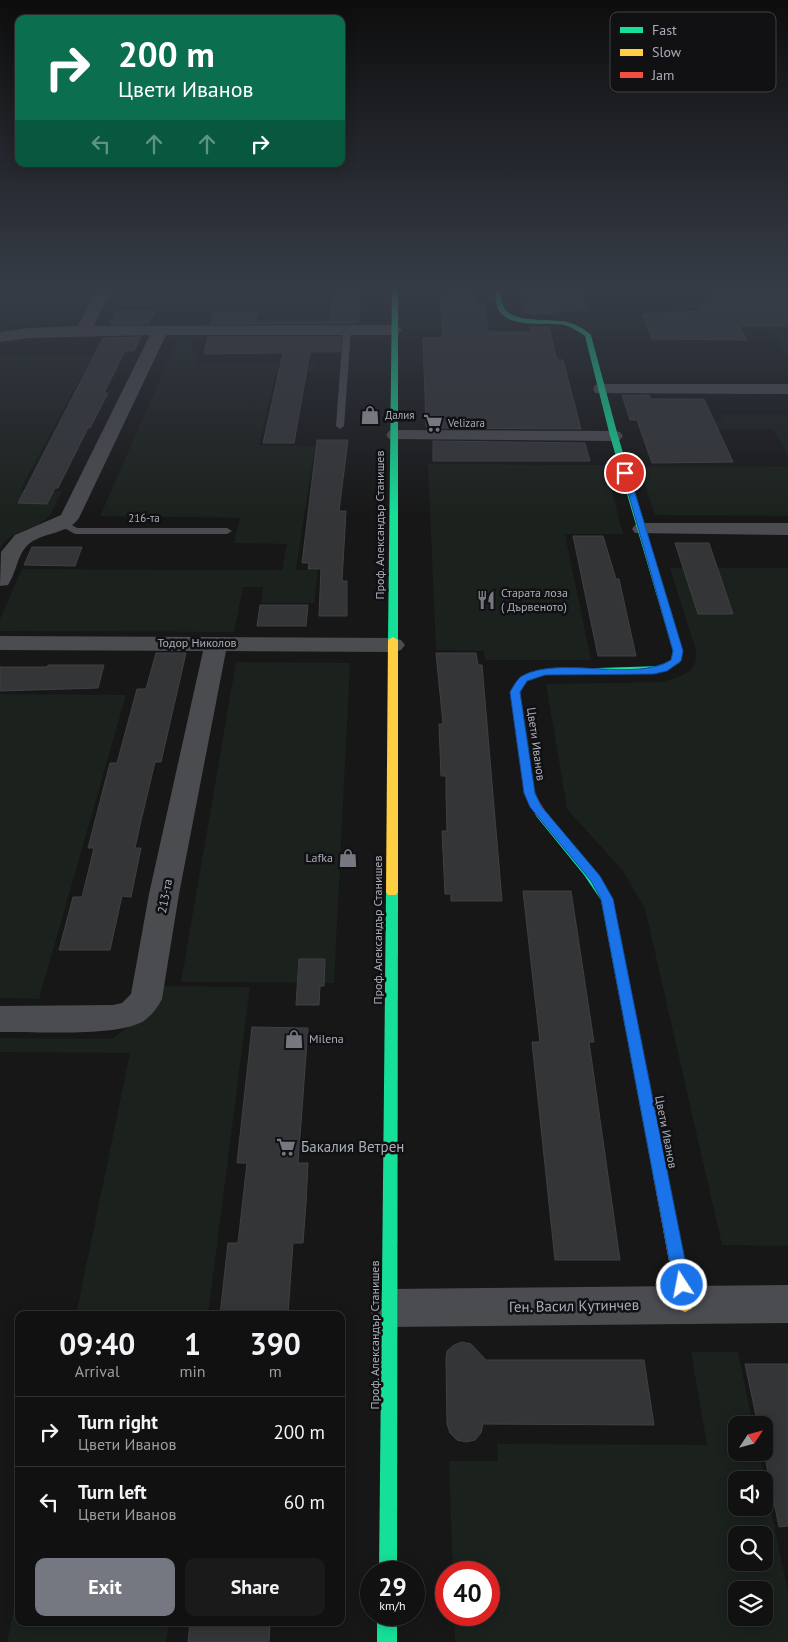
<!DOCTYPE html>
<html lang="en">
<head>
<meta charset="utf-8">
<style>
	:root { --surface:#111; --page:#1a1a1a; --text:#f1f3f6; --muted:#9c9d9f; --line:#303131; --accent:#757880 }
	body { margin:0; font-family:"PT Sans",sans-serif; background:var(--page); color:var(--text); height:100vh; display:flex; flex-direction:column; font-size:19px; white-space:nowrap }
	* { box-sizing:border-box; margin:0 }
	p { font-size:16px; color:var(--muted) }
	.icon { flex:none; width:28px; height:28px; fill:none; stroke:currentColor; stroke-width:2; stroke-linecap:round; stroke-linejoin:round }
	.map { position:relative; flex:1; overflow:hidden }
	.sheet { position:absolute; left:15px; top:1311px; width:330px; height:315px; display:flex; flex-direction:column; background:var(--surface); border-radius:10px; box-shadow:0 2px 12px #0003,0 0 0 1px var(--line) }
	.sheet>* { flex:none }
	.guide { position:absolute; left:15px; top:15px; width:330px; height:152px; border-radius:10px; box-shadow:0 2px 12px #0003,0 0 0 1px var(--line); background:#0b6e4f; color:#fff; overflow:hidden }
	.needle { width:32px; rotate:54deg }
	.buttons { position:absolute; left:728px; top:1416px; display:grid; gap:10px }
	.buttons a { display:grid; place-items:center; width:45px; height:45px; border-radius:10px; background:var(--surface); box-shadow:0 2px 12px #0003,0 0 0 1px var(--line); font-size:25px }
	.speed { position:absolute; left:360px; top:1561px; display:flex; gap:10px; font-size:25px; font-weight:700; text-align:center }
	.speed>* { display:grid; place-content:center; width:65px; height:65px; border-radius:50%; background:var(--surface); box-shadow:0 2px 12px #0003,0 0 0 1px var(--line); line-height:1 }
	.speed small { font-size:12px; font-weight:400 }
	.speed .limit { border:8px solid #d22; background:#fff; color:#111 }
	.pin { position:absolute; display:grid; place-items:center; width:42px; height:42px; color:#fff; margin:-21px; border:2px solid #fff; border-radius:50%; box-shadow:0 1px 5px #0007 }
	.me { position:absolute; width:55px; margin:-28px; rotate:349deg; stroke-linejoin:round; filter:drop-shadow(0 0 4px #0008) }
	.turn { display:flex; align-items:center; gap:18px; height:105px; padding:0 20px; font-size:22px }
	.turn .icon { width:65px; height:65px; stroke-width:2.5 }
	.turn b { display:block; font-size:35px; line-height:42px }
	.lanes { display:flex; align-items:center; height:48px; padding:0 20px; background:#0003; justify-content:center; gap:25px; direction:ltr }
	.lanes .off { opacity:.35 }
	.eta { display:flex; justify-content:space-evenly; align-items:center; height:85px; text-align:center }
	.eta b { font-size:30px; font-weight:700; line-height:35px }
	.button { display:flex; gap:10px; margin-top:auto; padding:10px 20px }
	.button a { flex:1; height:58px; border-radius:10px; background:var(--accent); color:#fff; font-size:20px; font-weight:700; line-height:58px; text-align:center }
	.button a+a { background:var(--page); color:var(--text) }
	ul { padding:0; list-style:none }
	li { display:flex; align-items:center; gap:15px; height:70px; padding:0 20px; border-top:1px solid var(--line) }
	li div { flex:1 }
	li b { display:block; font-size:19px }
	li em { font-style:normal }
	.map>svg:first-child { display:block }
	.green { fill:#1b211c; fill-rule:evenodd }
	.building { fill:#343537; stroke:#3f4043 }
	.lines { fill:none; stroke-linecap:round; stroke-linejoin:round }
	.lane { fill:#4b4c50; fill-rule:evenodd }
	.street { fill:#4b4c50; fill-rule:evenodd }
	.fast { fill:#16e098; fill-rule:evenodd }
	.slow { fill:#ffcf43; fill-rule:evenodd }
	.jam { fill:#f24e42; fill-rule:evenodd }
	.route { fill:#1a73e8; stroke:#114b97 }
	.labels { text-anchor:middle; stroke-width:5; stroke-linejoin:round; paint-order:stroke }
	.far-poi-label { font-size:11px; fill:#a8adb8; stroke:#111113; text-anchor:start }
	.far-street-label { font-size:11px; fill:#a8adb8; stroke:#111113 }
	.street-label { font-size:12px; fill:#a8adb8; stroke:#111113 }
	.poi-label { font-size:12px; fill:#a8adb8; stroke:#111113; text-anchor:start }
	.near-poi-label { font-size:15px; fill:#a8adb8; stroke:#111113; text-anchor:start }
	.near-street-label { font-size:15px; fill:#a8adb8; stroke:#111113 }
	.key { fill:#111113; stroke:#3e4045; stroke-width:1 }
	.key-label { font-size:14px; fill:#a8adb8 }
</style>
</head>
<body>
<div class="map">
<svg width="788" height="1642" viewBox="0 0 788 1642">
	<rect width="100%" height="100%" fill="#171717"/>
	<g class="green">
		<polygon points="117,287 332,287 328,325 257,325 260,311 106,310"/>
		<polygon points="584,287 698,287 701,294 587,294"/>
		<polygon points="0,296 88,296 74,325 10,325 6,332 0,334"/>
		<polygon points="756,304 788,310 788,358"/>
		<polygon points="177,340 191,340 198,364 315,363 314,372 276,372 259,445 315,446 296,570 318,570 314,603 261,603 263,587 243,587 234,632 0,631 0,619 22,569 282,570 287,544 234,543 240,518 100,516"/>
		<path d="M0,354L93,355L20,490L62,491C57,500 54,512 46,519C32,531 9,531 0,549Z"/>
		<polygon points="720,415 788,415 788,456 773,429 652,429 649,420 722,420"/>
		<polygon points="428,464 605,465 623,534 565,534 591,660 485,660 484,651 436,650"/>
		<polygon points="639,466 788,467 788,516 655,515"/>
		<path d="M670,568H788V1246L722,1245L645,909L623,871L567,809L546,684L661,682C678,678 699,673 696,651Z"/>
		<polygon points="236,662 350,663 334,983 181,982"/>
		<polygon points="0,694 126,695 39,999 0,998"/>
		<polygon points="159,986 250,987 208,1315 76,1315 130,1053 0,1052 0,1038 111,1039 154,1010"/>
		<path d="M691,1352H738L753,1425H736V1452L759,1453L788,1592V1642H455L454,1615H489V1572H453L449,1461H498L497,1444L707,1445ZM736,1480H764V1508H736ZM736,1535H764V1562H736ZM736,1590H764V1618H736Z"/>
		<polygon points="19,1586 19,1622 169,1623 166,1642 7,1642"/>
	</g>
	<g class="building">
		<polygon points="334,287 356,287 356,291 359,291 360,307 358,323 211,324 213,312 258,312 256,322 330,322"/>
		<polygon points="444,287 472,287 474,305 484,305 488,332 532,332 530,327 549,327 557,360 563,360 581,429 432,428 426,426 423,338 443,338 440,298 445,298"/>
		<polygon points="526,287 578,287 587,310 556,311 557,314 545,314 526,313 519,290 527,290"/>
		<polygon points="705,287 740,287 744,294 788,294 788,326 739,326 747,340 652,339 642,314 702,311 698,304 715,304"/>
		<polygon points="116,311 155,311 148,324 110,324"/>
		<polygon points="141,337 134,351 125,351 104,393 108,393 90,428 88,428 58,488 55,488 47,504 18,503 103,338"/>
		<polygon points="208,337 341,337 340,352 310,352 294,443 263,443 283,353 204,354"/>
		<polygon points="622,395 649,395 651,399 704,399 733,462 652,463 637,420 630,420"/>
		<polygon points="317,440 348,440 339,511 346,511 342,581 347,581 347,616 319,616 321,569 308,569 309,563 302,563"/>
		<polygon points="433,441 585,443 590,461 433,461"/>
		<polygon points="573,536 603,536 616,579 619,579 636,656 598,656"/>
		<polygon points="675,543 709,543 733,614 698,614"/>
		<polygon points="32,547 82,547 75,566 24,565"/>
		<polygon points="260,605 308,605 306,626 257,626"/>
		<polygon points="156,653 186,653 161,762 155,762 140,825 135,848 141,848 131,897 122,896 110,950 59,950 73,897 82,897 94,848 88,848 110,763 117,763 137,689 146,689"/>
		<polygon points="436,653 476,653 478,665 482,665 502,901 451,901 451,894 445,894 442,831 447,831 446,792 446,776 441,776 439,724 443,724"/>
		<polygon points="48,665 104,665 98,688 0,691 0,667 47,667"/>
		<polygon points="523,891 571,891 594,1042 589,1042 620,1260 555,1260 532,1042 540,1042"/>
		<polygon points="299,959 325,959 324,986 320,986 319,1005 296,1005"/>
		<polygon points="252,1027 308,1028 298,1163 308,1163 306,1203 303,1243 293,1243 288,1315 220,1315 228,1243 238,1243 247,1163 237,1163"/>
		<polygon points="462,1342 471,1344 486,1360 644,1360 654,1425 483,1424 481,1433 475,1440 466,1442 457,1440 450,1433 447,1424 446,1359 447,1351 454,1345"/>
		<polygon points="745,1364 788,1364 788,1526 779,1527 764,1452 764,1425 758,1425"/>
		<polygon points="190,1622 270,1622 269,1642 188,1642"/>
	</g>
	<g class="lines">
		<g class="lane">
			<polygon points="347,328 351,330 344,426 340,429 336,426 343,330"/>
			<polygon points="63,520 77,528 227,528 232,531 227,534 75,534 59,525 58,523"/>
		</g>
		<g class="street">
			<path d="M98,287H112L94,326L395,325L403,330L395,335H166L79,518C68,534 45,532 30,543C17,553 17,572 8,585L0,586L1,552L15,535L61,515L150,335L29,338L0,342V332L29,328L78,326Z"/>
			<polygon points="601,384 788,384 788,394 595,393 593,389 595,385"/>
			<polygon points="395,430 614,431 620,432 623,436 620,440 614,441 389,439 386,435 389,431"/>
			<polygon points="642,523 788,523 788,535 635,533 632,529 635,525"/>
			<path d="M0,636L393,638L401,640L405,645L401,650L393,652L226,651L179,894L162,999C158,1007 152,1015 145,1020C121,1038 33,1031 0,1032V1006L113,1005L122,1003L131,994L149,894L203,651L0,650Z"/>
			<polygon points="788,1285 788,1323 389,1327 375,1321 369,1308 375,1295 389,1289"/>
		</g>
		<g class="fast">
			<polygon points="392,287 398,287 398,640 393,643 388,640"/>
			<path d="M494,287H500C501,294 501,301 504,307C511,324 551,318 567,322C576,324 584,329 591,335L618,436L683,651L679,663L663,672L597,674L592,671L597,668L661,666L671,660L673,651L610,436L585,336C578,331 572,327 564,325C545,322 512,329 499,311C495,304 496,295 494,287Z"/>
			<polygon points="541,810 545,811 592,869 613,899 667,1175 665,1180 660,1182 655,1180 653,1175 601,900 584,875 537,817 535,814"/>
			<polygon points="392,888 396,889 398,892 397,1572 379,1572 386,892 388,889"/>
			<rect x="377" y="1615" width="20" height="27"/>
		</g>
		<g class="slow">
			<polygon points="393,637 398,640 398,892 396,895 388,895 386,892 388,640"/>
			<polygon points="660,1168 665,1170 667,1175 693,1304 691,1309 685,1312 679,1309 677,1304 653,1175 655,1170"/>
		</g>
		<polygon class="jam" points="597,668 600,669 602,671 600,673 545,675 527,681 520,692 534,793 547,814 545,817 537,817 524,793 510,692 521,677 541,670"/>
	</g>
	<linearGradient id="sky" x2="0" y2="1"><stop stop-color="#0d0d0d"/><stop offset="0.56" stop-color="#363c47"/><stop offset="1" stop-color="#363c47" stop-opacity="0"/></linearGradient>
	<rect width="788" height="517" fill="url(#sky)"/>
	<path class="route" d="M622,471L629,473L683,651L681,661L667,671L654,674L545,675L527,681L520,692L535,793L541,806L600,876L613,899L690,1285L687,1290L682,1293L676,1290L674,1285L601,899L591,881L530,807L524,793L510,692C513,687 517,679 522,676C560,655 634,683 671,660L673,651Z"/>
	<defs>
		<g id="shop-bare" transform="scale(1.5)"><path d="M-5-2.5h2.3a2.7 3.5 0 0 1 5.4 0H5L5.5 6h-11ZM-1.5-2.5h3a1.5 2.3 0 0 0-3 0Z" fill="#757880" stroke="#111113" stroke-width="2.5" paint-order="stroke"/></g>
		<g id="supermarket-bare" transform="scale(1.5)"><path d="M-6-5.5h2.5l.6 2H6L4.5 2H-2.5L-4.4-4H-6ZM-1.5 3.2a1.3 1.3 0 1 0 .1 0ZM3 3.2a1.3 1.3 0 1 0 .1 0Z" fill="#757880" stroke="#111113" stroke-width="2.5" paint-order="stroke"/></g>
		<g id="restaurant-bare" transform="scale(1.5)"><path d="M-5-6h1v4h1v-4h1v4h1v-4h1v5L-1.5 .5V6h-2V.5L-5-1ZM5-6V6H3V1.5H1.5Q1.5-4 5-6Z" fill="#757880" stroke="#111113" stroke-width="2.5" paint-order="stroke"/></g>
	</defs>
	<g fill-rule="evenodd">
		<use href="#shop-bare" x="370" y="415"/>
		<use href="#supermarket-bare" x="433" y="423"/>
		<use href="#restaurant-bare" x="486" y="600"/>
		<use href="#shop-bare" x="348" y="858"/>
		<use href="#shop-bare" x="294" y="1039"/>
		<use href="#supermarket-bare" x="286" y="1147"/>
	</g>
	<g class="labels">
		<g class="far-poi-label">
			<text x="385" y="419">Далия</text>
			<text x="448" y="427">Velizara</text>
		</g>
		<g class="far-street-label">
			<text x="144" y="522">216-та</text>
		</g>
		<g class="street-label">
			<text transform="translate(380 525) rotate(-90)" y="4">Проф. Александър Станишев</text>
			<text x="197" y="647">Тодор Николов</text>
			<text transform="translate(536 744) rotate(82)" y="4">Цвети Иванов</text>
			<text transform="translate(165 896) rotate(-79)" y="4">213-та</text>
			<text transform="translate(378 930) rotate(-90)" y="4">Проф. Александър Станишев</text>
			<text transform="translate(666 1132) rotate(79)" y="4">Цвети Иванов</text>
			<text transform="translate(375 1335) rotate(-90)" y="4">Проф. Александър Станишев</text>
		</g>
		<g class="poi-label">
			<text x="501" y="597">Старата лоза<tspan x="501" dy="14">( Дървеното)</tspan></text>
			<text x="333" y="862" text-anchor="end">Lafka</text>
			<text x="309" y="1043">Milena</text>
		</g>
		<g class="near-poi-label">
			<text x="301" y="1152">Бакалия Ветрен</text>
		</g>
		<g class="near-street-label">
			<text transform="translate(574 1306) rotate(-1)" y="5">Ген. Васил Кутинчев</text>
		</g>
	</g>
	<rect x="610" y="12" width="166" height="80" rx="8" class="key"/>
	<rect x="620" y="27" width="23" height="6" fill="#16e098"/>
	<rect x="620" y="49" width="23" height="7" fill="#ffcf43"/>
	<rect x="620" y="72" width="23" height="6" fill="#f24e42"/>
	<g class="key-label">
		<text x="652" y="35">Fast</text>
		<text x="652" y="57">Slow</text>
		<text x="652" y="80">Jam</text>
	</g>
</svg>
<div class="buttons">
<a><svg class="needle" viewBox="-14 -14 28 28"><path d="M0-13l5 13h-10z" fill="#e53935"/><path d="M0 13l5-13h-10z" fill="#9c9d9f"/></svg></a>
<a><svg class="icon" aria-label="sound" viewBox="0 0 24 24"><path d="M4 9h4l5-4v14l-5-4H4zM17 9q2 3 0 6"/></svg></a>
<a><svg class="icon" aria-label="search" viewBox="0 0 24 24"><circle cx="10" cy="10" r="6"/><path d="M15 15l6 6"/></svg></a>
<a><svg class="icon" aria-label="layers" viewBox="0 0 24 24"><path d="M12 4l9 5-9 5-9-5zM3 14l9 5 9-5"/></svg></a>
</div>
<div class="speed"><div>29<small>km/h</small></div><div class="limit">40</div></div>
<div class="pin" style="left:625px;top:473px;background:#d93025"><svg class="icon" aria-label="arrive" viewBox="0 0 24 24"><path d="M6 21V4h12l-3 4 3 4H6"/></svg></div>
<svg class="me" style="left:682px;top:1285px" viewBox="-20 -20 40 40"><circle r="17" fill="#1a73e8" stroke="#fff" stroke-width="3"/><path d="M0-11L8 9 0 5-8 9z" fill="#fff"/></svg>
<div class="guide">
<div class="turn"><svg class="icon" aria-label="right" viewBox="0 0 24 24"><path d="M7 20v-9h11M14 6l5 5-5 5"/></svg><div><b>200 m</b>Цвети Иванов</div></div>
<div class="lanes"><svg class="icon off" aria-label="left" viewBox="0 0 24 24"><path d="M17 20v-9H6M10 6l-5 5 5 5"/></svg><svg class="icon off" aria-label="ahead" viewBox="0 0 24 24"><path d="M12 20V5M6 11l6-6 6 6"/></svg><svg class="icon off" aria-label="ahead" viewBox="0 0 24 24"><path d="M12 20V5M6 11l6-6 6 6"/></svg><svg class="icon" aria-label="right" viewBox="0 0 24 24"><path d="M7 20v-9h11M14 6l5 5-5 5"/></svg></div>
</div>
<section class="sheet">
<div class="eta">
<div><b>09:40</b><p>Arrival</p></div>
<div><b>1</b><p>min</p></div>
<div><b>390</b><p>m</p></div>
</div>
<ul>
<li><svg class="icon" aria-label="right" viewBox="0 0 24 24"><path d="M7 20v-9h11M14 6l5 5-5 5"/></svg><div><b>Turn right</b><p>Цвети Иванов</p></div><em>200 m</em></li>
<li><svg class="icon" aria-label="left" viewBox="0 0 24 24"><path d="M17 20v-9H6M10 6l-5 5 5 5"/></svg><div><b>Turn left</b><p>Цвети Иванов</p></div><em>60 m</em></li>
</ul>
<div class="button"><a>Exit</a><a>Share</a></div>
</section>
</div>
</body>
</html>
